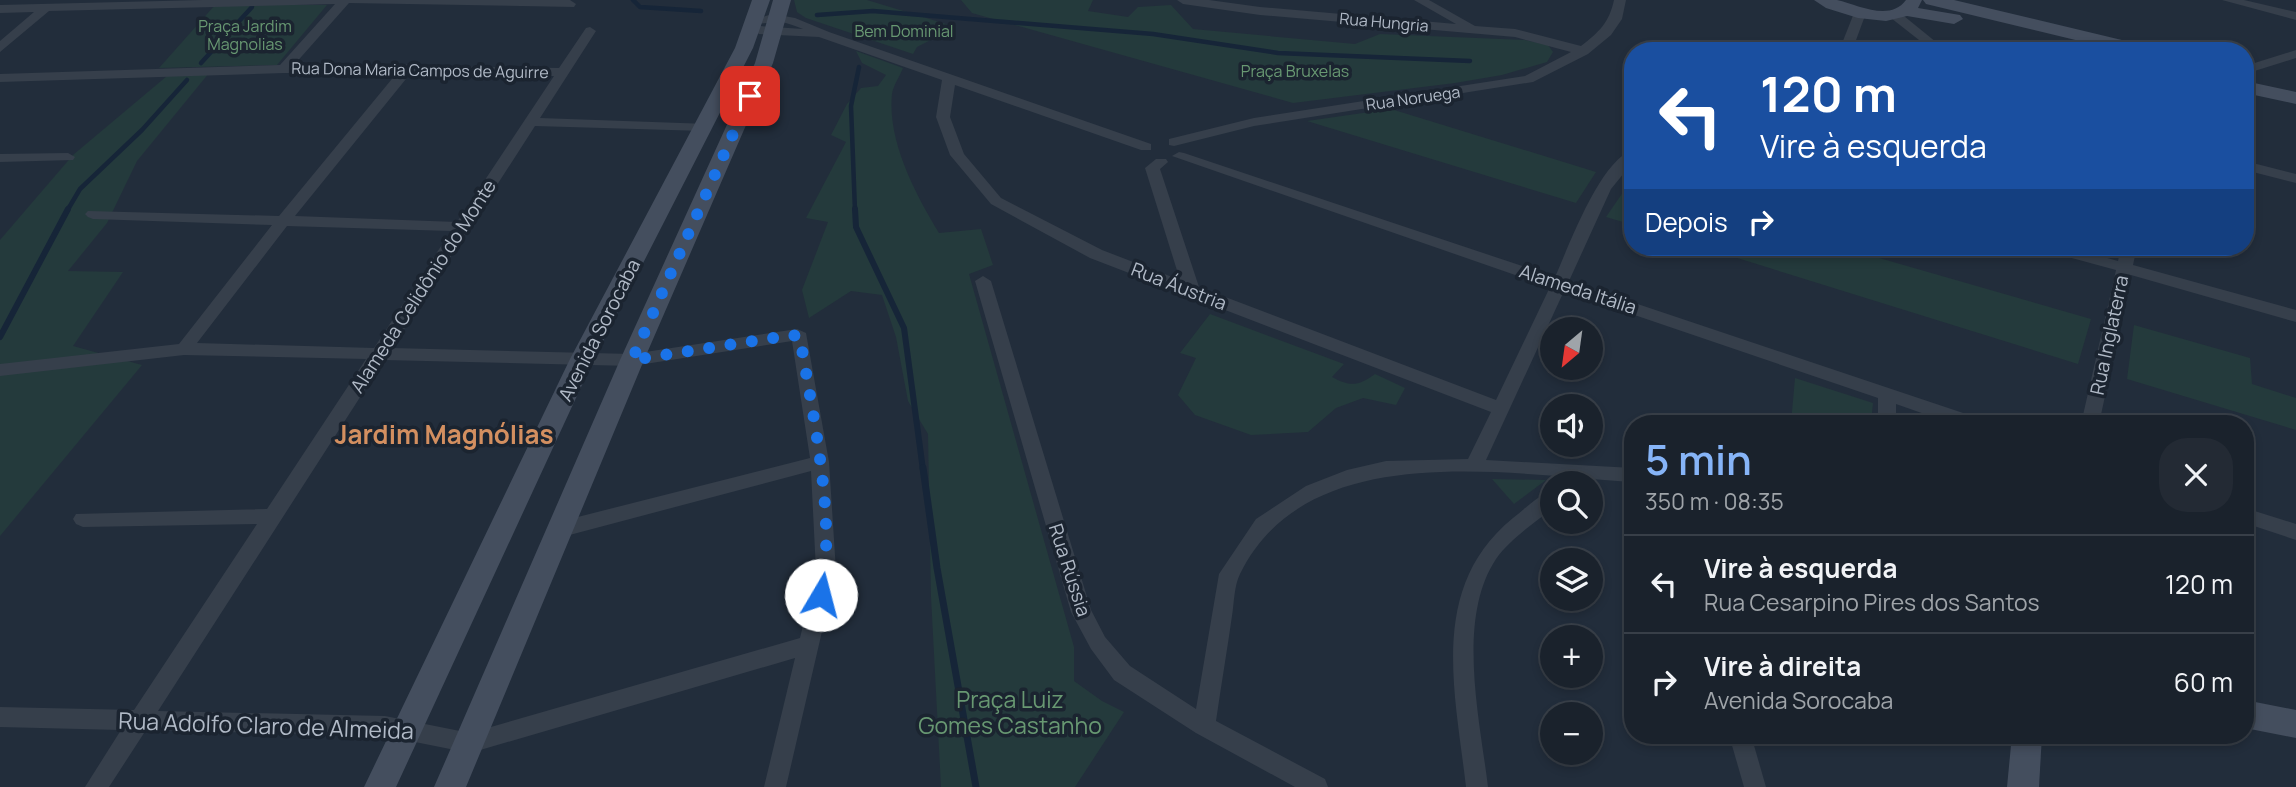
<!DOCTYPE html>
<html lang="pt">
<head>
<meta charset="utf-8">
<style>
	:root { --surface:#1a222c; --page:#232a34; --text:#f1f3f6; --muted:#9fa4a9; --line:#383f48; --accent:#86b4f7 }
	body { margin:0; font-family:Manrope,sans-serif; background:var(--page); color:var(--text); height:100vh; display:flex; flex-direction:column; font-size:26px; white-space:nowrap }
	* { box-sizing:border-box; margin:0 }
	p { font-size:23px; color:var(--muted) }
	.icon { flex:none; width:38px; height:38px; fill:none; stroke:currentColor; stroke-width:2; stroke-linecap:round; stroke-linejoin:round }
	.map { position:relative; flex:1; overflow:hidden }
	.side { position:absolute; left:1624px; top:415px; width:630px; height:329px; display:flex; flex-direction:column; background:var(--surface); border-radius:28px; box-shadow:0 4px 10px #0003,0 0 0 2px var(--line) }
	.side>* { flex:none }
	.banner { position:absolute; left:1624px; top:42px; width:630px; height:214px; border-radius:28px; box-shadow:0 4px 10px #0003,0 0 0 2px var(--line); background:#1a4fa0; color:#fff; overflow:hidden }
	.needle { width:46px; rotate:209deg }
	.tools { position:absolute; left:1540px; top:317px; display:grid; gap:14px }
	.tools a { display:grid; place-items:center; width:63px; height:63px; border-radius:50%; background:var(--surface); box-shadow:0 4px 10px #0003,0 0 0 2px var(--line); font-size:35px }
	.pin { position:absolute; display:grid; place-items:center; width:60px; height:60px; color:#fff; margin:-30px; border-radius:14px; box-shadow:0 4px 10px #0006 }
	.me { position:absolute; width:77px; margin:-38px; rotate:8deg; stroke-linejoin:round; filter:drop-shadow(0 0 5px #0008) }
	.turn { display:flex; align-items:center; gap:24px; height:147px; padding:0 21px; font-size:32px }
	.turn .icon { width:91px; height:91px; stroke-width:2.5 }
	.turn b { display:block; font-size:49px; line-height:60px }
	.then { display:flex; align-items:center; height:66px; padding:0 21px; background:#0003; gap:14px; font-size:26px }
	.round { display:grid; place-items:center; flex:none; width:74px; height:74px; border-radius:28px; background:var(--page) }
	.head { display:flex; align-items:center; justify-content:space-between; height:119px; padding:0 21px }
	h1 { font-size:42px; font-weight:600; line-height:52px; color:var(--accent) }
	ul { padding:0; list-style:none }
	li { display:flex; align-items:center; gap:21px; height:98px; padding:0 21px; border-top:2px solid var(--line) }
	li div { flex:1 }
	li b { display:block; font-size:26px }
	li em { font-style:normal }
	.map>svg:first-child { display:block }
	.green { fill:#243a3c }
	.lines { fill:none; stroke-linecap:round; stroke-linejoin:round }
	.stream-far2 { stroke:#162538; stroke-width:4.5 }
	.stream-far1 { stroke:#162538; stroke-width:6 }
	.stream { stroke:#162538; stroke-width:7 }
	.street { fill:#363f4b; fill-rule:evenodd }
	.secondary { fill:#444e5e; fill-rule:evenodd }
	.route { stroke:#1a73e8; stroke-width:12; stroke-dasharray:0 21.6 }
	.labels { text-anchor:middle; stroke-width:7; stroke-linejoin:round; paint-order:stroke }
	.far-street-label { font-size:16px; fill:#b1bac7; stroke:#1b2430 }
	.far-park-label { font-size:16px; fill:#689872; stroke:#1b2430 }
	.street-label { font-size:19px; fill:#b1bac7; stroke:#1b2430 }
	.near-park-label { font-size:23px; fill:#689872; stroke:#1b2430 }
	.near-street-label { font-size:23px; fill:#b1bac7; stroke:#1b2430 }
	.district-label { font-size:26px; font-weight:bold; fill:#d38f60; stroke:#1b2430 }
</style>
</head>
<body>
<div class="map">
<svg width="2296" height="787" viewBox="0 0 2296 787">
	<rect width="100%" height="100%" fill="#222d3b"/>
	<g class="green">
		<polygon points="794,0 867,0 956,27 917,47 913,54 806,18 797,12"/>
		<polygon points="961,0 1093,0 1088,11 1128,17 1138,7 1171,5 1193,29 1355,44 1380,34 1525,40 1548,45 1553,52 1547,62 1502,75 1455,83 1293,103 972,13"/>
		<polygon points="215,5 327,5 277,65 159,68"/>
		<path d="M856,51L903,68C900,76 893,86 892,94C887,141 916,195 939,233L981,229L993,265L969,274L1074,647V681L1102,701L1124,712L1075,787H941L931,597L928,434L908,401L896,337L882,295L851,291L809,318L802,290L828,222L806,218L846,142L831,135L847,104L861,88L878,86L886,75L862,63Z"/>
		<polygon points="209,73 137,161 107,223 68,271 123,272 73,346 142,365 0,536 0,240 73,155 167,76"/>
		<polygon points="1391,109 1596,172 1576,203 1307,121"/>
		<polygon points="1628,185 1633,186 1633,225 1606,217"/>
		<polygon points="1702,247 1841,247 2091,319 2078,364"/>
		<path d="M1210,314L1344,364L1332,377C1350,387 1359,386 1375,374L1405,388L1396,405L1363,398L1336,408L1308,432L1251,435L1195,415L1178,395L1196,358L1180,353Z"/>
		<polygon points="2134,325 2250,358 2252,384 2296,398 2296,430 2127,379"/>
		<polygon points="1795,378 1873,403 1871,423 1791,423"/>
		<polygon points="1492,479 1546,480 1514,504"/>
	</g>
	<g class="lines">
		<g class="stream-far2">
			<polyline points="633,0 640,7 701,11"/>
			<polyline points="817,15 873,11 1153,34 1278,53 1470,61"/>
			<polyline points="201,63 252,7"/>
			<polyline points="67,211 80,189 142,130 187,80"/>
			<polyline points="855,211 851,106 859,67"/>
		</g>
		<g class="stream-far1">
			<polyline points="855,209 856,227 904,328 923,470"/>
			<polyline points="0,337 68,209"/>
		</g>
		<polyline class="stream" points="923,468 937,568 976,787"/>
		<g class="street">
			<path d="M202,0H570L576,4L574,7L349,3L294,65L402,66L408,64L413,66L559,68L586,28L590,27L596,31L540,118L709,124L711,127L704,131L535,126L392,348L632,354L797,329L806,333L829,462L836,571L786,787H764L795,658L470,753L385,736L146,730L109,787H85L121,730L0,727V707L134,710L257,524L83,527L76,524L73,519L76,514L267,509L366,359L184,355L0,376V364L179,344L272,225L93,219L88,217L85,214L88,211L279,216L396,74L284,73L0,82V74L280,65L335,4L49,11L0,52V41L34,12L0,13V5ZM410,74L554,76L457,222L295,216ZM287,226L451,231L374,348L197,343ZM792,341L810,458L562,521L555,524L552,529L555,534L562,537L811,471L816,571L800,638L470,733L385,716L158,711L384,360L632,366Z"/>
			<path d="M1177,0H1209L1260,7L1456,24L1414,0H1429L1475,26L1515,29L1581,46C1599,32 1609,23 1614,0H1626L1622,19L1611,35L1588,54L1533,82L1254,126L1174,146L1169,145V139L1254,118L1525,76L1571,52L1515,37L1260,15L1183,4Z"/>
			<polygon points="2222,0 2244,0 2296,12 2296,20"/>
			<polygon points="1860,9 1866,13 1852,51 1839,51 1854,13"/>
			<polygon points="1895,11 1899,12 1947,51 1933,51 1891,18 1889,15"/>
			<path d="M773,14L795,18L829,32L1151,144V150H1141L955,85L950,117L964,154L1001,198L1102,250L1180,280L1145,168L1156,159H1166L1168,162L1160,169L1199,287L1496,400L1550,287L1172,156L1179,152L1184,153L1555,277C1569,246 1600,160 1633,150V162L1611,189L1569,281L1981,419L1984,424H1953L1896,404V424H1878V398L1564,291L1486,460L1633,468V482C1509,475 1307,436 1240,574C1234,586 1234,603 1232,616C1227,651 1221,686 1216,721L1325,779L1328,787H1295L1196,733L1114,680L1091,649L1071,612L975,281L983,276L991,281L1091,610L1105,637L1130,666L1196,709L1219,574L1256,519L1306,486L1347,470L1386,461L1468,459L1491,412L1090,258L991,204L950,155L936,117L942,80L819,37L759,34L753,30L759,26L803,29C795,26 788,23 780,22C769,21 755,27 747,21Z"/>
			<polygon points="2093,44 2098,45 2101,51 2088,51 2088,45"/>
			<polygon points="2296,50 2296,58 2245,74 2245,66"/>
			<polygon points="68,153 75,157 73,160 0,162 0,154"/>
			<polygon points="2245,161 2296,174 2296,183 2245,170"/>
			<polygon points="2043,247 2068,247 2118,261 2121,247 2137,247 2133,265 2296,310 2296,322 2131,275 2099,424 2081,424 2116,270 2046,251"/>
			<path d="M1552,491V509C1533,524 1510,539 1496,559C1456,619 1480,720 1488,787H1466C1455,691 1428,587 1513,518C1525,509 1538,495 1552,491Z"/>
			<polygon points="2245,508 2296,524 2296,540 2245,523"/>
			<polygon points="1729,735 1751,735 1766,787 1744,787"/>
		</g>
		<g class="secondary">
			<polygon points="752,0 770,0 753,48 594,359 396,787 364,787 570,359 735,48"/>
			<polygon points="773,0 791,0 773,63 644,360 466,787 434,787 620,360 755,63"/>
			<path d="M1814,0C1822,0 1830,0 1837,0C1858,5 1890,22 1906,0H1922L1918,8L1960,15L1963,19L1954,24L1907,16L1886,21L1858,18L1826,8Z"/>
			<polygon points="1923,0 1954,0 2151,47 2154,51 2121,51 1926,4"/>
			<polygon points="2245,81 2296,92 2296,104 2245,93"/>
			<polygon points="2245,700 2296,710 2296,738 2245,728"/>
			<polygon points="2012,735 2042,735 2039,787 2007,787"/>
		</g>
	</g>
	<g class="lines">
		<path class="route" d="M750,96L632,360L792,335L800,337C812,413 837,520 821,595"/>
	</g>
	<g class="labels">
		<g class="far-street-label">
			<text transform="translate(1384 22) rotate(5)" y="6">Rua Hungria</text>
			<text transform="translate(420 70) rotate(1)" y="6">Rua Dona Maria Campos de Aguirre</text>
			<text transform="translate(1413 98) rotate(-8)" y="6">Rua Noruega</text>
		</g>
		<g class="far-park-label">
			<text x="245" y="32">Praça Jardim<tspan x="245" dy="18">Magnolias</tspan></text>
			<text x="904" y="37">Bem Dominial</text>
			<text x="1295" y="77">Praça Bruxelas</text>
		</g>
		<g class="street-label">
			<text transform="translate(423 286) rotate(-57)" y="7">Alameda Celidônio do Monte</text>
			<text transform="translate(1179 286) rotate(21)" y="7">Rua Áustria</text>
			<text transform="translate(1578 289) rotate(18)" y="7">Alameda Itália</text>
			<text transform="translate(599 330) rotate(-63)" y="7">Avenida Sorocaba</text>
			<text transform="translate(2109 335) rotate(-78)" y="7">Rua Inglaterra</text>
			<text transform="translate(1070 570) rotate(72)" y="7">Rua Rússia</text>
		</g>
		<g class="near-park-label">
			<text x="1010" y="708">Praça Luiz<tspan x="1010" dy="26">Gomes Castanho</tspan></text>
		</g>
		<g class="near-street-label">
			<text transform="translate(266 726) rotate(2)" y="8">Rua Adolfo Claro de Almeida</text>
		</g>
		<g class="district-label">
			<text x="444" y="444">Jardim Magnólias</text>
		</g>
	</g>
</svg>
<div class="tools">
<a><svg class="needle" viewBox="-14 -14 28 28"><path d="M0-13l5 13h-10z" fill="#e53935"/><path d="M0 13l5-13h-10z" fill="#9fa4a9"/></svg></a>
<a><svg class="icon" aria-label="sound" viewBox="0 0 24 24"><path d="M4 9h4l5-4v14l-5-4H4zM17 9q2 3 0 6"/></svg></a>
<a><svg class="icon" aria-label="search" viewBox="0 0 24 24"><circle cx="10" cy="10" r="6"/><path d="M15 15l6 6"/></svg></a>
<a><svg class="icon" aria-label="layers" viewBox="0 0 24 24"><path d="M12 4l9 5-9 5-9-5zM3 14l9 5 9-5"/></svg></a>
<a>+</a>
<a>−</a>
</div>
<div class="pin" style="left:750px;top:96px;background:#d93025"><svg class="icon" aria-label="arrive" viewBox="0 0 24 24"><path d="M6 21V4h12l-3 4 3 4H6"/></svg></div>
<svg class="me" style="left:821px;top:595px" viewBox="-20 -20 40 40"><circle r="19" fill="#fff"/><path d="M0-13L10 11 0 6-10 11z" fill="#1a73e8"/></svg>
<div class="banner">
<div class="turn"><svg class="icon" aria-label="left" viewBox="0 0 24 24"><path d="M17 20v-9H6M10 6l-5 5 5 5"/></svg><div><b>120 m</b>Vire à esquerda</div></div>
<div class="then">Depois<svg class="icon" aria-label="right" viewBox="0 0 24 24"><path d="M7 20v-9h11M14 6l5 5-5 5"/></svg></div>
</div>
<section class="side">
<div class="head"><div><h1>5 min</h1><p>350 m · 08:35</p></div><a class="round"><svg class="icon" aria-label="close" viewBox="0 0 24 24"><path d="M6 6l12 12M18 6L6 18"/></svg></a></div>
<ul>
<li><svg class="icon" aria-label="left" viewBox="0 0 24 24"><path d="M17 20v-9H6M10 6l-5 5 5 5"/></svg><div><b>Vire à esquerda</b><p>Rua Cesarpino Pires dos Santos</p></div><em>120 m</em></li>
<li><svg class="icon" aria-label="right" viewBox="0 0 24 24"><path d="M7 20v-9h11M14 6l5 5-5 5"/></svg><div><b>Vire à direita</b><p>Avenida Sorocaba</p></div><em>60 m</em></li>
</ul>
</section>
</div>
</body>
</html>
